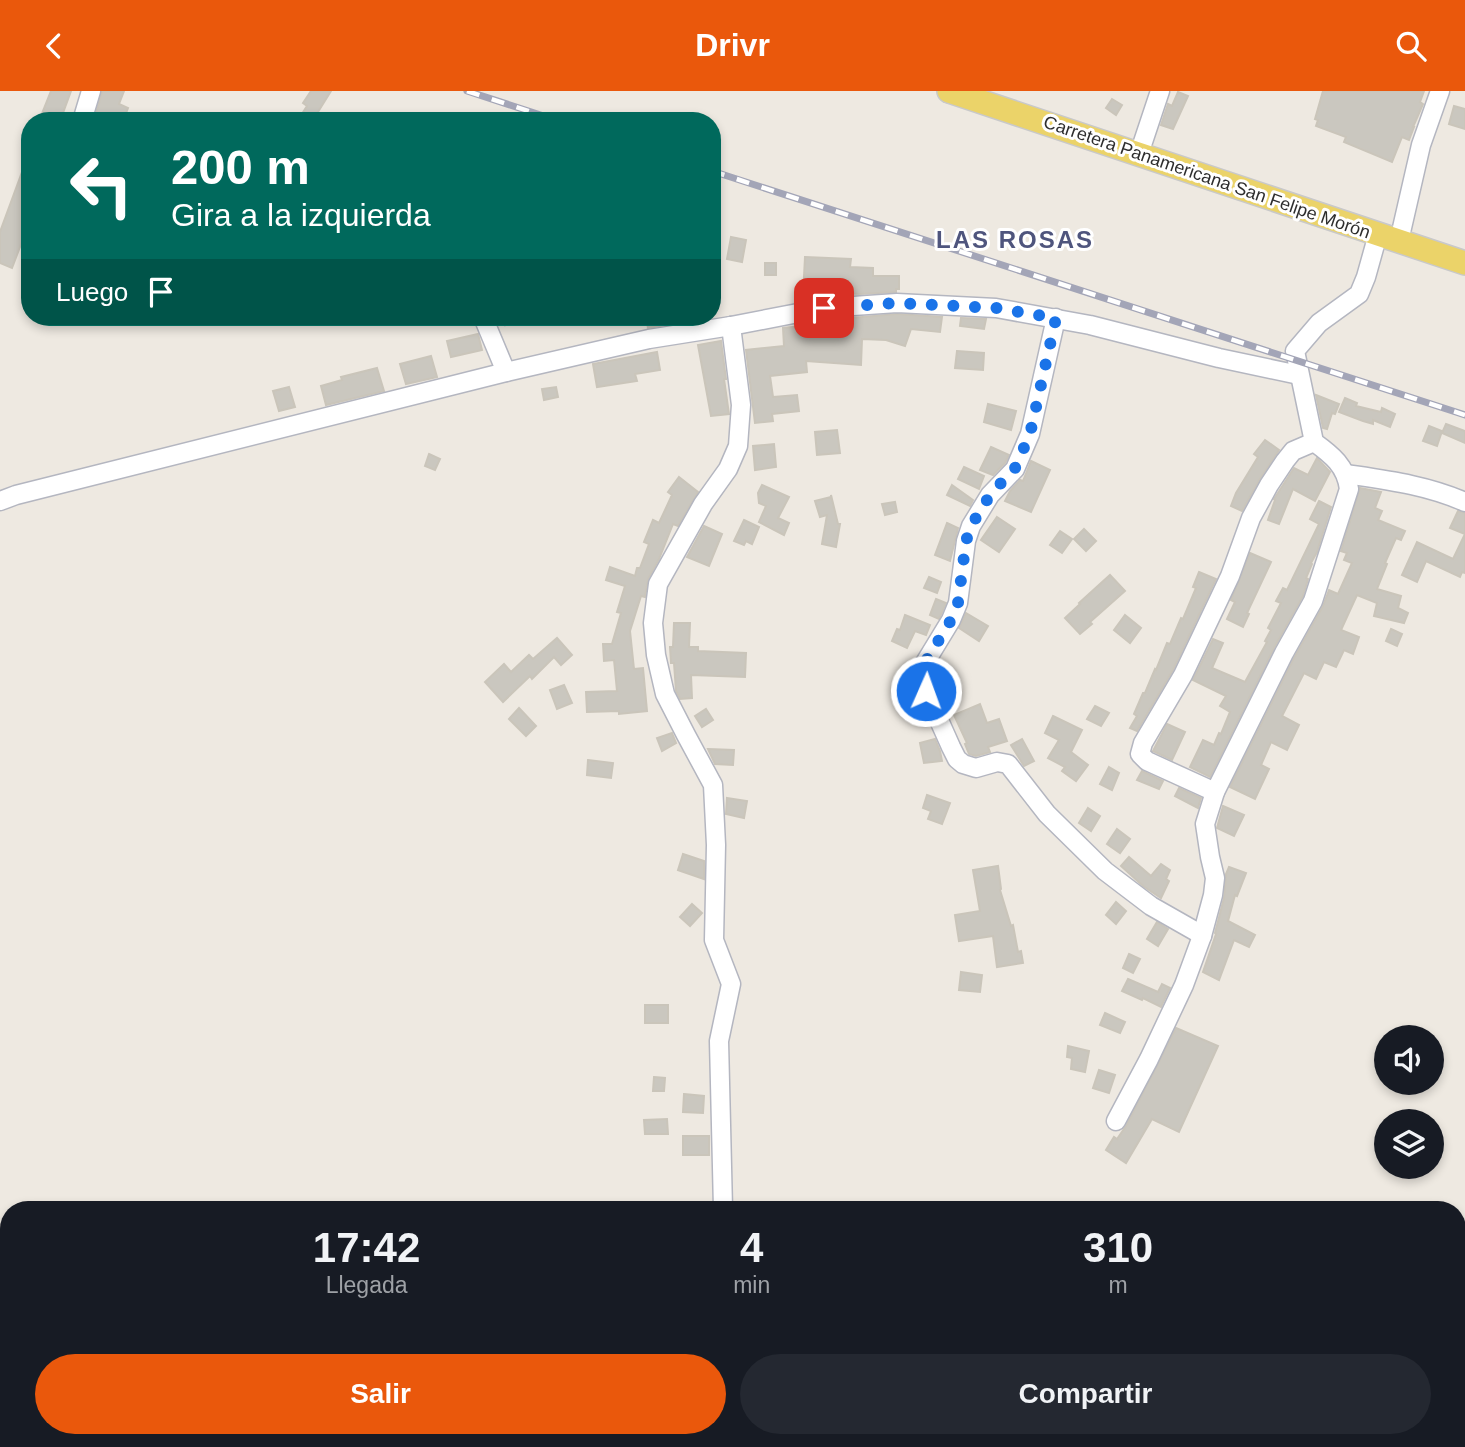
<!DOCTYPE html>
<html lang="es">
<head>
<meta charset="utf-8">
<style>
	:root { --surface:#171b24; --page:#242831; --text:#f1f3f6; --muted:#9ea1a6; --accent:#ea580c }
	body { margin:0; font-family:Arial,sans-serif; background:var(--page); color:var(--text); height:100vh; display:flex; flex-direction:column; font-size:26px; white-space:nowrap }
	* { box-sizing:border-box; margin:0 }
	p { font-size:23px; color:var(--muted) }
	.icon { flex:none; width:38px; height:38px; fill:none; stroke:currentColor; stroke-width:2; stroke-linecap:round; stroke-linejoin:round }
	.map { position:relative; flex:1; overflow:hidden }
	.drawer { position:absolute; left:0px; top:1110px; width:1466px; height:247px; display:flex; flex-direction:column; background:var(--surface); border-radius:28px 28px 0 0; box-shadow:0 4px 10px #0003 }
	.drawer>* { flex:none }
	.hud { position:absolute; left:21px; top:21px; width:700px; height:214px; border-radius:28px; box-shadow:0 4px 10px #0003; background:#00695c; color:#fff; overflow:hidden }
	.fabs { position:absolute; left:1374px; top:934px; display:grid; gap:14px }
	.fabs a { display:grid; place-items:center; width:70px; height:70px; border-radius:50%; background:var(--surface); box-shadow:0 4px 10px #0003; font-size:35px }
	.pin { position:absolute; display:grid; place-items:center; width:60px; height:60px; color:#fff; margin:-30px; border-radius:14px; box-shadow:0 4px 10px #0006 }
	.me { position:absolute; width:77px; margin:-38px; rotate:2deg; stroke-linejoin:round; filter:drop-shadow(0 0 5px #0008) }
	.turn { display:flex; align-items:center; gap:24px; height:147px; padding:0 35px; font-size:32px }
	.turn .icon { width:91px; height:91px; stroke-width:2.5 }
	.turn b { display:block; font-size:49px; line-height:60px }
	.then { display:flex; align-items:center; height:66px; padding:0 35px; background:#0003; gap:14px; font-size:26px }
	.eta { display:flex; justify-content:space-evenly; align-items:center; height:119px; text-align:center }
	.eta b { font-size:42px; font-weight:700; line-height:49px }
	.cta { display:flex; gap:14px; margin-top:auto; padding:14px 35px }
	.cta a { flex:1; height:80px; border-radius:42px; background:var(--accent); color:#fff; font-size:28px; font-weight:700; line-height:80px; text-align:center }
	.cta a+a { background:var(--page); color:var(--text) }
	header { display:flex; justify-content:space-between; align-items:center; height:91px; padding:0 35px; background:var(--accent); color:#fff; font-size:32px; font-weight:700 }
	.map>svg:first-child { display:block }
	.building { fill:#cac7bf; stroke:#cac5ba; stroke-width:2 }
	.lines { fill:none; stroke-linecap:round; stroke-linejoin:round }
	.minor-casing { stroke:#b4b6c0; stroke-width:21 }
	.major-casing { stroke:#c9c9c9; stroke-width:26 }
	.path { stroke:#c9c9c9; stroke-width:2.5; stroke-dasharray:5 3.5; stroke-linecap:butt }
	.minor { stroke:#fff; stroke-width:18 }
	.major { stroke:#ebd369; stroke-width:23 }
	.rail-casing { stroke:#a3a5b7; stroke-width:7 }
	.rail { stroke:#fff; stroke-width:4.5; stroke-dasharray:13; stroke-linecap:butt }
	.route { stroke:#1a73e8; stroke-width:12; stroke-dasharray:0 21.6 }
	.labels { text-anchor:middle; stroke-width:6; stroke-linejoin:round; paint-order:stroke }
	.street-label { font-size:18px; fill:#2e2e2e; stroke:#fff }
	.district-label { font-size:24px; font-weight:bold; letter-spacing:2px; fill:#4f557d; stroke:#fff }
</style>
</head>
<body>
<header><svg class="icon" aria-label="back" viewBox="0 0 24 24"><path d="M15 5l-7 7 7 7"/></svg>Drivr<svg class="icon" aria-label="search" viewBox="0 0 24 24"><circle cx="10" cy="10" r="6"/><path d="M15 15l6 6"/></svg></header>
<div class="map">
<svg width="1465" height="1356" viewBox="0 0 1465 1356">
	<rect width="100%" height="100%" fill="#eee9e1"/>
	<g class="building">
		<polygon points="51,0 71,0 63,22 72,25 71,30 39,30"/>
		<polygon points="102,0 124,0 119,13 128,17 123,30 94,30"/>
		<polygon points="311,0 331,0 313,29 302,23 307,15 303,12"/>
		<polygon points="1323,0 1424,0 1420,11 1423,13 1413,36 1414,36 1409,49 1402,46 1392,71 1344,51 1346,46 1316,35 1318,29 1315,28"/>
		<polygon points="1178,1 1188,5 1173,38 1161,34 1168,13 1172,15"/>
		<polygon points="1112,8 1122,14 1116,24 1106,17"/>
		<polygon points="1454,15 1465,18 1465,38 1449,33"/>
		<polygon points="29,62 30,125 25,139 26,140 12,177 0,172 0,141"/>
		<polygon points="731,146 746,149 742,171 727,168"/>
		<polygon points="805,166 851,168 850,176 873,177 873,185 899,185 899,198 896,198 896,201 859,203 820,201 820,206 803,205"/>
		<rect x="765" y="172" width="11" height="12"/>
		<polygon points="897,223 942,226 940,241 911,238 905,255 886,249 862,248 861,274 806,270 807,281 770,285 773,306 797,304 799,320 772,323 773,330 755,332 746,259 784,255 783,237 803,235 803,233 830,228 831,237 851,234 852,227"/>
		<polygon points="646,226 688,226 688,230 648,237"/>
		<polygon points="961,227 986,228 984,238 960,235"/>
		<polygon points="478,243 482,259 451,266 447,250"/>
		<polygon points="721,250 726,288 724,288 729,323 711,325 698,254"/>
		<polygon points="957,260 984,262 983,279 955,277"/>
		<polygon points="657,261 660,279 635,283 637,290 597,296 593,273"/>
		<polygon points="431,265 437,286 406,293 400,273"/>
		<polygon points="377,277 384,300 326,314 321,295 342,289 341,286"/>
		<polygon points="289,296 295,316 279,320 273,300"/>
		<polygon points="556,296 558,306 544,309 542,298"/>
		<polygon points="1316,304 1339,313 1335,323 1332,322 1327,338 1323,337"/>
		<polygon points="1345,307 1357,312 1356,315 1381,321 1382,317 1395,323 1390,336 1373,329 1373,333 1363,330 1339,321"/>
		<polygon points="988,313 1016,320 1011,339 984,331"/>
		<polygon points="1446,333 1465,340 1465,352 1442,342"/>
		<polygon points="1429,335 1442,340 1437,355 1423,350"/>
		<polygon points="837,339 840,362 817,364 815,341"/>
		<polygon points="1265,349 1279,359 1260,388 1242,420 1231,415 1236,402 1258,366 1254,363"/>
		<polygon points="774,353 776,376 755,379 753,355"/>
		<polygon points="991,356 1009,364 1005,372 993,384 980,379"/>
		<polygon points="429,363 440,368 435,379 425,375"/>
		<polygon points="1317,367 1330,381 1315,410 1293,398 1279,433 1268,429 1275,409 1274,408 1294,377 1308,384"/>
		<polygon points="1031,370 1050,379 1031,421 1005,410 1010,400 1020,389 1023,390"/>
		<polygon points="964,376 984,385 979,398 958,388"/>
		<polygon points="679,386 698,401 678,435 673,433 659,468 648,488 645,506 641,505 630,540 634,578 643,577 647,620 619,623 619,620 587,621 586,601 617,600 614,569 604,570 603,553 612,553 621,522 617,521 625,495 606,489 610,476 635,485 637,477 640,477 649,453 644,451 653,429 659,432 672,404 668,401"/>
		<polygon points="762,394 789,406 778,427 789,432 784,444 759,431 766,415 759,412 758,402"/>
		<polygon points="952,394 973,409 970,415 947,404"/>
		<polygon points="1360,397 1381,401 1375,417 1382,420 1378,429 1405,440 1401,449 1396,447 1385,472 1387,473 1377,498 1401,505 1398,517 1408,522 1404,532 1374,525 1377,512 1357,504 1341,539 1359,546 1353,563 1344,559 1336,576 1324,571 1316,588 1304,582 1282,625 1299,634 1287,659 1271,651 1261,674 1269,678 1255,708 1230,696 1294,567 1323,515 1329,499 1338,503 1352,472 1344,469 1347,462 1341,460"/>
		<polygon points="831,404 838,433 840,433 836,456 822,453 827,424 820,426 815,410 831,406"/>
		<polygon points="1319,410 1331,416 1317,461 1311,472 1312,473 1306,487 1308,488 1303,505 1274,557 1210,686 1190,676 1203,649 1214,654 1219,642 1221,643 1230,621 1220,615 1226,605 1193,589 1213,548 1223,552 1212,577 1245,591 1267,551 1265,550 1271,539 1268,537 1281,512 1276,510 1283,497 1287,499 1319,433 1310,428"/>
		<polygon points="895,411 897,421 885,424 882,413"/>
		<polygon points="1458,420 1465,422 1465,482 1462,481 1460,486 1426,470 1417,491 1402,484 1417,451 1453,468 1465,443 1450,437"/>
		<polygon points="997,426 1015,438 999,461 981,449"/>
		<polygon points="744,429 759,436 752,453 746,450 744,454 734,450"/>
		<polygon points="947,432 958,437 950,470 935,464"/>
		<polygon points="704,435 722,443 709,475 687,466"/>
		<polygon points="1084,438 1096,450 1086,460 1074,448"/>
		<polygon points="1060,440 1072,448 1062,462 1050,454"/>
		<polygon points="1250,462 1271,471 1247,522 1249,523 1243,536 1227,528 1235,511 1231,509"/>
		<polygon points="1199,481 1216,488 1173,579 1137,640 1130,637 1137,625 1134,623 1143,602 1145,602 1155,578 1156,579 1167,552 1170,553 1181,527 1183,528 1196,497 1193,496"/>
		<polygon points="1110,484 1125,500 1090,531 1092,533 1080,543 1065,527 1080,513 1079,512"/>
		<polygon points="929,486 941,491 937,502 924,497"/>
		<polygon points="936,508 946,512 939,528 930,524"/>
		<polygon points="966,522 988,535 979,550 959,537"/>
		<polygon points="905,524 930,534 926,544 915,540 907,557 892,550 897,538 900,539"/>
		<polygon points="1125,524 1141,537 1130,552 1114,539"/>
		<polygon points="674,532 690,532 689,556 698,556 698,560 746,562 745,586 691,584 692,607 680,608 676,600 674,572 671,572 670,556 673,556"/>
		<polygon points="1391,538 1402,543 1397,555 1386,550"/>
		<polygon points="557,547 572,564 561,574 554,566 532,588 530,585 503,611 485,591 504,573 511,581 529,564 533,568"/>
		<polygon points="564,594 572,612 557,618 550,599"/>
		<polygon points="980,613 987,632 999,628 1007,650 988,656 990,661 976,665 969,663 965,653 967,652 954,624"/>
		<polygon points="1095,615 1109,622 1101,635 1087,628"/>
		<polygon points="519,617 536,635 526,645 509,628"/>
		<polygon points="706,618 713,629 702,636 695,625"/>
		<polygon points="1053,625 1082,639 1071,661 1088,674 1076,690 1062,680 1065,676 1048,667 1059,649 1045,642"/>
		<polygon points="1167,633 1185,641 1172,669 1153,660"/>
		<polygon points="672,642 676,652 662,660 657,647"/>
		<polygon points="935,648 940,660 942,670 924,672 920,652"/>
		<polygon points="1022,648 1034,670 1024,675 1011,654"/>
		<polygon points="708,658 734,659 733,674 715,673"/>
		<polygon points="588,669 613,672 611,687 587,684"/>
		<polygon points="1109,676 1119,682 1112,699 1100,693"/>
		<polygon points="1142,680 1163,690 1159,698 1137,689"/>
		<polygon points="1179,697 1201,707 1198,717 1175,705"/>
		<polygon points="927,704 950,712 942,733 928,728 931,720 923,717"/>
		<polygon points="727,707 747,710 744,727 726,723"/>
		<polygon points="1223,715 1244,724 1234,745 1217,737"/>
		<polygon points="1088,717 1100,725 1091,740 1079,732"/>
		<polygon points="1117,738 1130,748 1120,762 1107,753"/>
		<polygon points="683,763 704,770 704,788 678,779"/>
		<polygon points="1129,766 1151,785 1161,773 1170,779 1166,788 1169,790 1161,807 1143,795 1121,775"/>
		<polygon points="998,775 1001,798 1000,799 1011,835 1013,834 1018,861 1021,860 1023,872 997,876 993,845 959,850 955,824 980,820 973,779"/>
		<polygon points="1229,776 1246,782 1237,805 1235,804 1228,830 1255,844 1249,856 1234,849 1219,889 1203,881 1216,843 1215,842 1224,807 1226,783"/>
		<polygon points="1116,811 1126,820 1116,833 1106,824"/>
		<polygon points="692,813 702,822 690,835 680,826"/>
		<polygon points="1157,831 1168,838 1158,855 1147,848"/>
		<polygon points="1129,863 1140,868 1133,882 1123,877"/>
		<polygon points="961,881 982,884 980,901 959,899"/>
		<polygon points="1128,888 1158,901 1162,893 1170,897 1161,916 1143,907 1142,909 1122,900"/>
		<rect x="645" y="914" width="23" height="18"/>
		<polygon points="1105,922 1125,931 1120,942 1100,934"/>
		<polygon points="1176,937 1218,955 1179,1041 1152,1028 1126,1072 1106,1059 1114,1046 1117,1048 1126,1035"/>
		<polygon points="1068,955 1089,960 1085,981 1071,978 1072,967 1067,966"/>
		<polygon points="1099,979 1115,984 1109,1002 1093,997"/>
		<polygon points="654,986 665,987 664,1000 653,1000"/>
		<polygon points="684,1003 704,1005 703,1022 683,1021"/>
		<polygon points="667,1028 668,1043 645,1043 644,1029"/>
		<rect x="683" y="1045" width="26" height="19"/>
	</g>
	<g class="lines">
		<g class="minor-casing">
			<g id="minor">
				<polyline points="82,30 91,0"/>
				<polyline points="1139,63 1160,0"/>
				<polyline points="1399,150 1421,54 1440,0"/>
				<polyline points="483,226 506,281"/>
				<polyline points="1056,227 1030,343 1015,378 990,404 971,435 966,450 958,512 951,529 923,575 926,600 951,656 957,668 963,673 976,677 997,671 1008,673 1047,723 1105,780 1151,815 1195,840 1202,845"/>
				<path d="M1346,383C1386,389 1427,394 1465,411"/>
				<polyline points="0,410 16,404 506,281 649,248 731,235 824,217 897,212 996,217 1090,234 1219,267 1299,284"/>
				<polyline points="1215,701 1147,670 1140,663 1143,652 1183,584 1230,485 1251,427 1269,394 1285,370 1293,360 1314,351"/>
				<path d="M1116,1030L1149,968L1184,894L1202,845L1213,804L1215,787L1210,766L1205,733L1215,701L1284,562L1313,510L1349,398C1346,375 1332,364 1314,351L1295,260L1319,232L1359,203L1366,186L1378,143"/>
				<polyline points="723,1118 719,950 731,893 714,849 716,754 713,694 686,644 665,603 656,564 653,532 658,493 703,413 728,378 738,355 741,314 731,235"/>
				<polyline points="738,1356 738,1348"/>
			</g>
		</g>
		<g class="major-casing">
			<polyline id="major" points="949,0 1465,172"/>
		</g>
		<polyline class="path" points="504,235 510,226"/>
		<use href="#minor" class="minor"/>
		<use href="#major" class="major"/>
		<g class="rail-casing">
			<g id="rail">
				<polyline points="467,0 559,30"/>
				<polyline points="712,80 1465,324"/>
			</g>
		</g>
		<use href="#rail" class="rail"/>
	</g>
	<g class="lines">
		<polyline class="route" points="824,217 897,212 996,217 1056,227 1030,343 1015,377 990,404 971,435 966,450 958,512 951,529 923,575 926,600"/>
	</g>
	<g class="labels">
		<g class="street-label">
			<text transform="translate(1207 86) rotate(19)" y="6">Carretera Panamericana San Felipe Morón</text>
		</g>
		<g class="district-label">
			<text x="1015" y="157">LAS ROSAS</text>
		</g>
	</g>
</svg>
<div class="fabs">
<a><svg class="icon" aria-label="sound" viewBox="0 0 24 24"><path d="M4 9h4l5-4v14l-5-4H4zM17 9q2 3 0 6"/></svg></a>
<a><svg class="icon" aria-label="layers" viewBox="0 0 24 24"><path d="M12 4l9 5-9 5-9-5zM3 14l9 5 9-5"/></svg></a>
</div>
<div class="pin" style="left:824px;top:217px;background:#d93025"><svg class="icon" aria-label="arrive" viewBox="0 0 24 24"><path d="M6 21V4h12l-3 4 3 4H6"/></svg></div>
<svg class="me" style="left:926px;top:600px" viewBox="-20 -20 40 40"><circle r="17" fill="#1a73e8" stroke="#fff" stroke-width="3"/><path d="M0-11L8 9 0 5-8 9z" fill="#fff"/></svg>
<div class="hud">
<div class="turn"><svg class="icon" aria-label="left" viewBox="0 0 24 24"><path d="M17 20v-9H6M10 6l-5 5 5 5"/></svg><div><b>200 m</b>Gira a la izquierda</div></div>
<div class="then">Luego<svg class="icon" aria-label="arrive" viewBox="0 0 24 24"><path d="M6 21V4h12l-3 4 3 4H6"/></svg></div>
</div>
<section class="drawer">
<div class="eta">
<div><b>17:42</b><p>Llegada</p></div>
<div><b>4</b><p>min</p></div>
<div><b>310</b><p>m</p></div>
</div>
<div class="cta"><a>Salir</a><a>Compartir</a></div>
</section>
</div>
</body>
</html>
